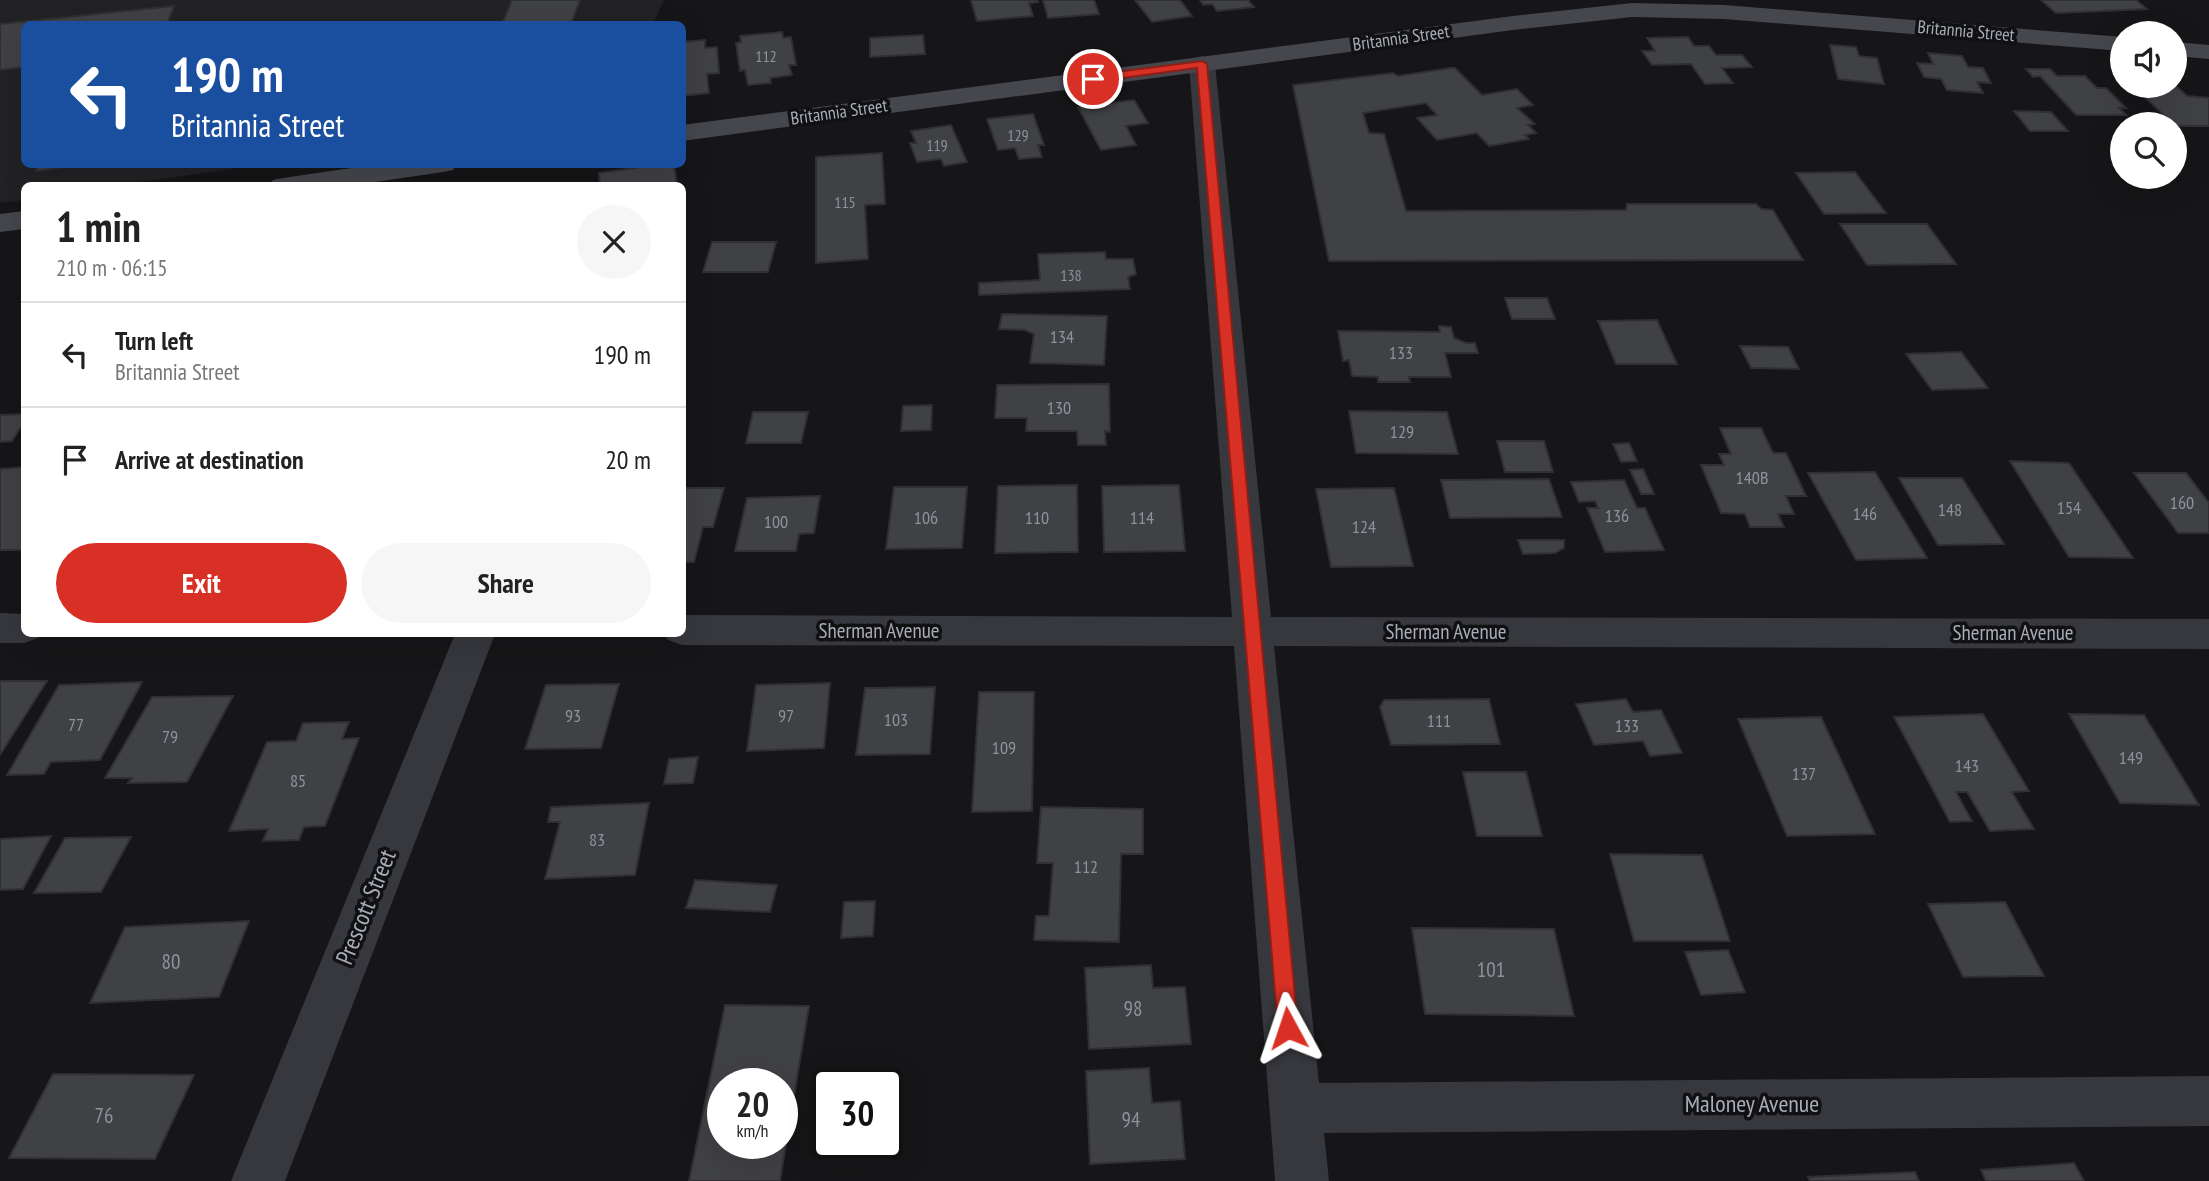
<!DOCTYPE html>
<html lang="en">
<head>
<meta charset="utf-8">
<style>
	:root { --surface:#fff; --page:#f6f6f6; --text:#222; --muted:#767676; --line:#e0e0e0; --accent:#d93025 }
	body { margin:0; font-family:"PT Sans Narrow",sans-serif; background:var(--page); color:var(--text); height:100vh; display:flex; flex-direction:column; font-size:26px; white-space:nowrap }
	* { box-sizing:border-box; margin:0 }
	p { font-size:23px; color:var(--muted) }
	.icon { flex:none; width:38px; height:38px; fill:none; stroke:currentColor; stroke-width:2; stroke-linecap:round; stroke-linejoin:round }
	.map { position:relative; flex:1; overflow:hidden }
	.drawer { position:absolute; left:21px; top:182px; width:665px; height:455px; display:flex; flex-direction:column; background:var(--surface); border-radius:10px; box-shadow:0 7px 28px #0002 }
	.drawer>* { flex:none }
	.hud { position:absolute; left:21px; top:21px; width:665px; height:147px; border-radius:10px; box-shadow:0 7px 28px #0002; background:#1a4fa0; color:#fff; overflow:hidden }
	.fabs { position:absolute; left:2110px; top:21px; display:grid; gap:14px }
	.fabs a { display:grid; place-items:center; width:77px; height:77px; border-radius:50%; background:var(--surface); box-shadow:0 7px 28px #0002; font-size:35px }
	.speed { position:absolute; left:707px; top:1068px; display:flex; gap:14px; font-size:35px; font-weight:700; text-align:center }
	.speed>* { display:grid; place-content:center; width:91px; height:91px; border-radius:50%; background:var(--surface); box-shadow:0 7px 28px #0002; line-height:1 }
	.speed small { font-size:18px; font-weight:400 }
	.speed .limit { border:4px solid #111; border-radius:10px; background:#fff; color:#111 }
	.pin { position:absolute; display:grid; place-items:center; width:60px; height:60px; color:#fff; margin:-30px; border:4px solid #fff; border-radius:50%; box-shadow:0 2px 7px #0007 }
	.me { position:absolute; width:77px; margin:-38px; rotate:355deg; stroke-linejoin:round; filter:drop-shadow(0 0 5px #0008) }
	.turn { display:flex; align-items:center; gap:24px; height:147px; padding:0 35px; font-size:32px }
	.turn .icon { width:91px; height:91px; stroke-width:2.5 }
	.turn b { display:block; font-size:49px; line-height:60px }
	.round { display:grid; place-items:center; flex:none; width:74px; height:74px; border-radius:37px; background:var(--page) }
	.headline { display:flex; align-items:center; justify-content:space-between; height:119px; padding:0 35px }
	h1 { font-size:42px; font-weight:600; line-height:52px }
	.action { display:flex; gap:14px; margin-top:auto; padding:14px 35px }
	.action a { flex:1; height:80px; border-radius:42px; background:var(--accent); color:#fff; font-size:28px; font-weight:600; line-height:80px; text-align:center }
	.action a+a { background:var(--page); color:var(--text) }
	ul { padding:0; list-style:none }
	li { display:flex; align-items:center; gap:21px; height:105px; padding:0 35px; border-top:2px solid var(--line) }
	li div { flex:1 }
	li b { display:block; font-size:26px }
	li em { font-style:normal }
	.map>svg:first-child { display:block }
	.built { fill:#222225 }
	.building { fill:#404145; stroke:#303034; stroke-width:2; fill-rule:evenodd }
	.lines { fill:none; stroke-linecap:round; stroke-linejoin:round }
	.minor { fill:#37383d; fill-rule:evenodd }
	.secondary { fill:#45474d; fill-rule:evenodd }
	.route { fill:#d93025; stroke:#8d1f18; stroke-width:2 }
	.labels { text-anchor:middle; stroke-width:7; stroke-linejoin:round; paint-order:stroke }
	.far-number-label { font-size:16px; fill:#8e929b }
	.far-street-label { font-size:18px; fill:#a8adb8; stroke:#111113 }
	.number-label { font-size:18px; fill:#8e929b }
	.street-label { font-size:21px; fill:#a8adb8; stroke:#111113 }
	.near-number-label { font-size:21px; fill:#8e929b }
	.near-street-label { font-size:24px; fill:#a8adb8; stroke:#111113 }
</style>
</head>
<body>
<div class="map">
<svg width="2209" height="1181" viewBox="0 0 2209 1181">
	<rect width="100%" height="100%" fill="#161618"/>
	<polygon class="built" points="0,0 664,0 653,24 24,24 24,164 260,165 119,185 24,186 24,200 0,203"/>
	<g class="building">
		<polygon points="512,0 580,0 571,24 502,24"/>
		<polygon points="971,0 1037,0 1038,2 1029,3 1033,16 977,21"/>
		<polygon points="1043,0 1094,0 1099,14 1048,18"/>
		<polygon points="1135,0 1180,0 1192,16 1152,22"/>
		<polygon points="1200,0 1248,0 1254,7 1217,11 1212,4 1203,5"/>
		<polygon points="2041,0 2136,0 2147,9 2056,13"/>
		<polygon points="174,6 167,24 24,24 24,67 0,70 0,24"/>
		<polygon points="782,32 783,38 791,37 796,65 789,65 792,75 770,78 771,83 748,85 745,70 740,71 736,43 741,42 740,36"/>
		<polygon points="923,35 925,54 870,57 870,38"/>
		<polygon points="1688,37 1694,46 1709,46 1716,55 1742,55 1752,67 1722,68 1733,83 1705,84 1691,64 1652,65 1642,51 1655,51 1647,38"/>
		<polygon points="705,40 705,48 717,47 719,73 707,74 709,93 682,96 682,42"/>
		<polygon points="1830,45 1856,47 1859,56 1877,58 1884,84 1838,79"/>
		<polygon points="1928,53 1962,56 1968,67 1983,68 1991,83 1977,82 1983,93 1947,90 1941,79 1924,77 1917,63 1933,64"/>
		<polygon points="1451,68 1455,68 1482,95 1517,89 1533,105 1517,108 1535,124 1528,125 1536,133 1525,135 1529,139 1489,146 1477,133 1437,140 1417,118 1437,115 1426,103 1363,113 1369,133 1384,134 1406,211 1626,210 1627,204 1756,204 1761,209 1773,210 1803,260 1329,261 1293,85 1393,73 1398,76"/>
		<polygon points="2026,69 2050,69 2057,76 2085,76 2097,88 2106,88 2126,108 2119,108 2126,115 2076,115 2040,76 2033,77"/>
		<polygon points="2175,85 2187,96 2209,98 2209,126 2175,126 2133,86"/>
		<polygon points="1134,100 1148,123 1126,126 1136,145 1101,150 1078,107"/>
		<polygon points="2014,111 2051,112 2068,131 2030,131"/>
		<polygon points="1033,114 1044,145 1038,145 1042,157 1019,159 1015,148 998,150 987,119"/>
		<polygon points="951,125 967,162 944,166 941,159 917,162 910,143 916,143 911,131"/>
		<polygon points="882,153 885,204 865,205 868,259 816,263 816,157"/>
		<polygon points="38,164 86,164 36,171"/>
		<polygon points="661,164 674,164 677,186 600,186 599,173"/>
		<polygon points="1855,172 1886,213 1824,214 1796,173"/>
		<polygon points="1840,224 1927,224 1956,264 1867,265"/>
		<polygon points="712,242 776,242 768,272 703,272"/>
		<polygon points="1105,252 1106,259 1133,259 1136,274 1128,277 1130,289 979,295 979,283 1040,280 1038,254"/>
		<polygon points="1505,298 1547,298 1555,319 1512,319"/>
		<polygon points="1002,314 1107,316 1104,365 1030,363 1034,334 1025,330 999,329"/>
		<polygon points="1657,320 1677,364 1616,364 1598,321"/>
		<polygon points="1439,326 1451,327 1454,338 1466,343 1475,343 1478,353 1445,353 1451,377 1409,377 1410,382 1378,382 1378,377 1352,376 1349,360 1343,361 1338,331 1440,332"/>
		<polygon points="1740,346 1788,347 1799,369 1751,368"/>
		<polygon points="1961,352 1988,388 1932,390 1906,354"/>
		<polygon points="1109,384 1110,432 1105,431 1106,445 1078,445 1077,431 1026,431 1027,418 995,418 997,385"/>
		<polygon points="932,405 931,430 901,431 903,406"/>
		<polygon points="1349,411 1447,412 1458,454 1356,453"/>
		<polygon points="753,412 808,412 801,443 746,443"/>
		<polygon points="24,414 24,422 12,441 0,442 0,415"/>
		<polygon points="1720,428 1761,428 1773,453 1786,453 1806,496 1786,496 1794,514 1778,514 1784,527 1750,527 1745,514 1721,513 1701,465 1724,465 1719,454 1731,454"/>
		<polygon points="1497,441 1544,441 1553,472 1505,472"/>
		<polygon points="1629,443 1637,461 1621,462 1613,444"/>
		<polygon points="2010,461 2069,463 2133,558 2069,557"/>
		<polygon points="24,467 24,545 21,550 0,550 0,469"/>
		<polygon points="1643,469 1654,494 1641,494 1630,470"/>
		<polygon points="1875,472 1927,558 1856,560 1808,473"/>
		<polygon points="2134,473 2186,473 2209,503 2209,533 2178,533"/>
		<polygon points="1899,478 1962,478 2004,544 1938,545"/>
		<polygon points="1549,479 1562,517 1450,518 1441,480"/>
		<polygon points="1624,480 1637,508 1645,508 1664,550 1605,552 1587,508 1598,508 1595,501 1579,502 1571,482"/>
		<polygon points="1077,485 1078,552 995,553 998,486"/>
		<polygon points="1179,485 1185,551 1104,552 1102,486"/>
		<polygon points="894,487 967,487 962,548 886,549"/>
		<polygon points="682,488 724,488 713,527 703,527 694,562 682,562"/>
		<polygon points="1394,488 1413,566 1331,567 1316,489"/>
		<polygon points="820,496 814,533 799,534 796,551 735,551 747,498"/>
		<polygon points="1518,540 1564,540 1564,548 1555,553 1523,554"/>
		<polygon points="0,681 47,681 0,755"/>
		<polygon points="142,682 100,760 51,762 44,774 7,775 59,685"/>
		<polygon points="830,683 824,748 747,751 756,685"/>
		<polygon points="619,684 601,748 525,749 546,685"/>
		<polygon points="935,687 930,754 856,755 865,688"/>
		<polygon points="979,692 1034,692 1032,811 972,812"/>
		<polygon points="233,696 187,782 128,783 132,778 105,778 152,697"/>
		<polygon points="1489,699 1500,744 1391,745 1380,707 1384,700"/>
		<polygon points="1626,699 1633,712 1661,710 1682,753 1650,756 1643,741 1594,745 1576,704"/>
		<polygon points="1983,714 2029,791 2012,792 2034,829 1990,831 1967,792 1956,792 1972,821 1950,822 1894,717"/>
		<polygon points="2069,714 2144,715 2199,805 2120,803"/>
		<polygon points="1821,717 1875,834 1787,836 1738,719"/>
		<polygon points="349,722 342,739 359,738 325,826 304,827 299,840 263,841 268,829 229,831 267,742 296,741 303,723"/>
		<polygon points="698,757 693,783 664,784 669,759"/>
		<polygon points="1463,772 1526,772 1542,836 1477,836"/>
		<polygon points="649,803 635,875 545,879 560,822 548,822 551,807"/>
		<polygon points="1041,807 1143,809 1143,854 1121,854 1119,942 1034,940 1036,916 1049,916 1053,863 1037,863"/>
		<polygon points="51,836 23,889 0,890 0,839"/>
		<polygon points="131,837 101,892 34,893 65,838"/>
		<polygon points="1610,854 1702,855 1730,941 1634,941"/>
		<polygon points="695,880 777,885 770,912 686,908"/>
		<polygon points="875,901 873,936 841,938 844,902"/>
		<polygon points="2005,902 2044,976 1963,977 1928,904"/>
		<polygon points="249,921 219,997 90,1003 125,927"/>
		<polygon points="1412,928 1554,929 1574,1016 1425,1014"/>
		<polygon points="1728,950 1745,992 1701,995 1685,952"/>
		<polygon points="1151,965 1153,988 1185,987 1191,1044 1089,1049 1085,968"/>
		<path d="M725,1005L809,1006L780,1181H689ZM723,1083H782V1143H723Z"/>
		<polygon points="1149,1068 1152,1103 1180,1101 1185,1159 1090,1164 1086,1071"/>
		<polygon points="53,1074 194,1075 155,1159 9,1158"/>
		<polygon points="2074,1163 2084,1181 1986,1181 1981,1170"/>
		<polygon points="1915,1172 1919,1181 1810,1181 1808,1177"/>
	</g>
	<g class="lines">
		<g class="minor">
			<polygon points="1202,56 1211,59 1215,64 1271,617 2209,619 2209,649 1274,646 1319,1083 2209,1076 2209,1126 1324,1133 1329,1181 1275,1181 1234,646 682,645 668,640 664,634 682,634 682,615 1232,617 1189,64 1193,59"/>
			<polygon points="0,613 24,614 24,634 41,634 38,638 24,643 0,643"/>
			<polygon points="455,634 495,634 285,1181 231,1181"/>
		</g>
		<g class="secondary">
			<polygon points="1632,3 1724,5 2123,37 2123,51 1724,19 1632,17 1513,30 682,141 682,125 1513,16"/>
			<polygon points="2175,42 2209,45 2209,59 2175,56"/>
			<polygon points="379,164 456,164 453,170 443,172 348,186 269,186 273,180 283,178"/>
			<polygon points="24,211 24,229 0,232 0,214"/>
		</g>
	</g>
	<polygon class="route" points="1202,61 1207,64 1298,1028 1295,1035 1288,1038 1281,1035 1278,1028 1197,68 1093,82 1088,79 1093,75"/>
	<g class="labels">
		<g class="far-number-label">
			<text x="766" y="62">112</text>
			<text x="1018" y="141">129</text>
			<text x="937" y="151">119</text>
			<text x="845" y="208">115</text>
			<text x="1071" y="281">138</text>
		</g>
		<g class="far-street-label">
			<text transform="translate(1966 31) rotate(5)" y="6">Britannia Street</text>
			<text transform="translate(1401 38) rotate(-8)" y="6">Britannia Street</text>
			<text transform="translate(839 112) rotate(-8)" y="6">Britannia Street</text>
		</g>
		<g class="number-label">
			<text x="1062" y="343">134</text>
			<text x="1401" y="359">133</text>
			<text x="1059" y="414">130</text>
			<text x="1402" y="438">129</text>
			<text x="1752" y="484">140B</text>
			<text x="2182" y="509">160</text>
			<text x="2069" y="514">154</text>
			<text x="1950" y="516">148</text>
			<text x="1865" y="520">146</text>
			<text x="1617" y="522">136</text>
			<text x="926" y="524">106</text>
			<text x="1037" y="524">110</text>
			<text x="1142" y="524">114</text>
			<text x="776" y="528">100</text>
			<text x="1364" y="533">124</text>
			<text x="573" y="722">93</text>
			<text x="786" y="722">97</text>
			<text x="896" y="726">103</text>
			<text x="1439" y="727">111</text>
			<text x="76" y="731">77</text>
			<text x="1627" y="732">133</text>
			<text x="170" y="743">79</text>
			<text x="1004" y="754">109</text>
			<text x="2131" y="764">149</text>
			<text x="1967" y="772">143</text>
			<text x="1804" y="780">137</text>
			<text x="298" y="787">85</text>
			<text x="597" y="846">83</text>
			<text x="1086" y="873">112</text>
		</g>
		<g class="street-label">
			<text x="879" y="638">Sherman Avenue</text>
			<text x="1446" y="639">Sherman Avenue</text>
			<text x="2013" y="640">Sherman Avenue</text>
		</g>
		<g class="near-number-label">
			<text x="171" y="969">80</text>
			<text x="1491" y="977">101</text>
			<text x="1133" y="1016">98</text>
			<text x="104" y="1123">76</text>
			<text x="1131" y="1127">94</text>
		</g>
		<g class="near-street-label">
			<text transform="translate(366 907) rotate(-68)" y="8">Prescott Street</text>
			<text x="1752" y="1112">Maloney Avenue</text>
		</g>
	</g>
</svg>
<div class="fabs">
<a><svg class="icon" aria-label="sound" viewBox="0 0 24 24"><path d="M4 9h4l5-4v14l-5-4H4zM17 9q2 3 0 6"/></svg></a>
<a><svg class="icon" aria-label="search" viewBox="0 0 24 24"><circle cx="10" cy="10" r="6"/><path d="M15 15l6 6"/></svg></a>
</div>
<div class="speed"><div>20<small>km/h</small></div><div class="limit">30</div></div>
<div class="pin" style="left:1093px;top:79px;background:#d93025"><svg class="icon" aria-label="arrive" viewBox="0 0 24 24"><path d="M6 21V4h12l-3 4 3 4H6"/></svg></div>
<svg class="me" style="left:1288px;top:1028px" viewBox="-20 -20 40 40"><path d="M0-17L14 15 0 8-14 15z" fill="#d93025" stroke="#fff" stroke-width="4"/></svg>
<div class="hud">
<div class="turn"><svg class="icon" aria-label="left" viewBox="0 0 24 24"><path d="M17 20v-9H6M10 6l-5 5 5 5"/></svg><div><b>190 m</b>Britannia Street</div></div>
</div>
<section class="drawer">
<div class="headline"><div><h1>1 min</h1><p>210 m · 06:15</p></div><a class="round"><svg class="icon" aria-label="close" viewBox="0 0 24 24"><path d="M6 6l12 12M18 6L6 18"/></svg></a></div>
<ul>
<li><svg class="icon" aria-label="left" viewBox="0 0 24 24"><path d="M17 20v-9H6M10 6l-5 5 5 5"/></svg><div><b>Turn left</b><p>Britannia Street</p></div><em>190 m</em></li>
<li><svg class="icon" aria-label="arrive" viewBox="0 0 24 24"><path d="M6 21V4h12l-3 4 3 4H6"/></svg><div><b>Arrive at destination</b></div><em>20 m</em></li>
</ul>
<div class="action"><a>Exit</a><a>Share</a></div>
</section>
</div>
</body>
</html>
